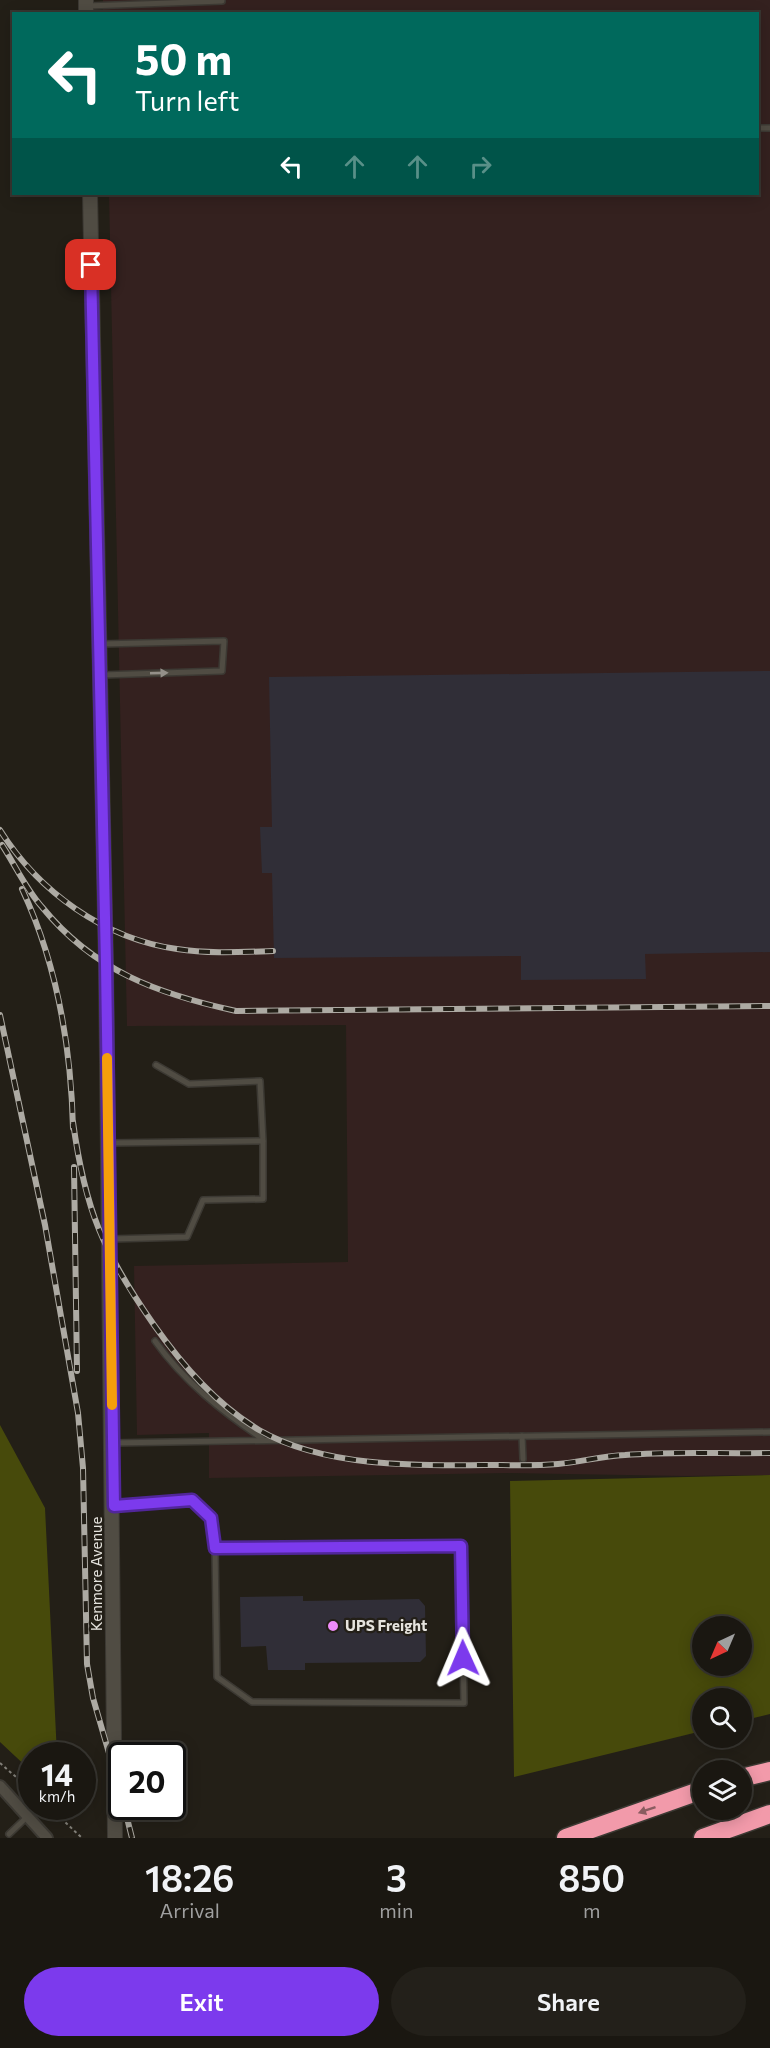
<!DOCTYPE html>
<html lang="en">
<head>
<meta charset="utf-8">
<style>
	:root { --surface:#1a1711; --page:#23201a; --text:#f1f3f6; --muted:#9f9f9f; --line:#383631; --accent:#7c3aed }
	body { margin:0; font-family:Commissioner,sans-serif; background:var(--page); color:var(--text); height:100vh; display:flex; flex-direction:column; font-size:22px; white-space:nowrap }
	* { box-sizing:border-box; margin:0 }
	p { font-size:20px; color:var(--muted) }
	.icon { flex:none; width:33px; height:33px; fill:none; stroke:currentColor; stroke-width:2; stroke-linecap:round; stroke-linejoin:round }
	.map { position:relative; height:1838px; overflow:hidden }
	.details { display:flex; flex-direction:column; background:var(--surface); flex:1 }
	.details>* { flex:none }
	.guide { position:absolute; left:12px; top:12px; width:747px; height:183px; border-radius:0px; box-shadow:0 3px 15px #0003,0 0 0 2px var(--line); background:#00695c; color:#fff; overflow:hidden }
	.needle { width:39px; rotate:224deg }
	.tools { position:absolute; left:692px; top:1616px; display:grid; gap:12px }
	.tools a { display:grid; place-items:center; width:60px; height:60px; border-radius:50%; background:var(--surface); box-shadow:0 3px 15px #0003,0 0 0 2px var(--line); font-size:30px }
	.speed { position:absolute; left:18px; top:1742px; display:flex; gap:12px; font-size:30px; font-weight:700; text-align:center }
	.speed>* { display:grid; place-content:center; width:78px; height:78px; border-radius:50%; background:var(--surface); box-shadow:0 3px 15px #0003,0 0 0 2px var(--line); line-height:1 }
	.speed small { font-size:15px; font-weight:400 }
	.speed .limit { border:3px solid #111; border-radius:9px; background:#fff; color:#111 }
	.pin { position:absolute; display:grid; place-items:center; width:51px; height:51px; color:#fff; margin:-26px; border-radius:12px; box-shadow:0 3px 9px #0006 }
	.me { position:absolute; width:66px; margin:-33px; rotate:359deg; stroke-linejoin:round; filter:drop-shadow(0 0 4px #0008) }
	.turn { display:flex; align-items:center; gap:21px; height:126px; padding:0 24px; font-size:27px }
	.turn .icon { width:78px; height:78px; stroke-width:2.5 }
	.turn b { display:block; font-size:42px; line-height:51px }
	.lanes { display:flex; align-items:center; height:57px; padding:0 24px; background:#0003; justify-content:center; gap:30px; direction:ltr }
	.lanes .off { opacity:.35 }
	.eta { display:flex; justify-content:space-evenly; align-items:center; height:102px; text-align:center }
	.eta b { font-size:36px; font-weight:600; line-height:42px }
	.primary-button { display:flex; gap:12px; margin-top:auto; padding:12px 24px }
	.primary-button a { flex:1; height:69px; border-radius:36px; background:var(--accent); color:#fff; font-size:24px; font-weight:600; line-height:69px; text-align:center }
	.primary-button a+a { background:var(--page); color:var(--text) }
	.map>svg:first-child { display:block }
	.industrial { fill:#34211f }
	.green { fill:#474a0b; fill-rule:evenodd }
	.building { fill:#302e37 }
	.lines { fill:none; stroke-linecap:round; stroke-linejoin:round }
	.service-casing { stroke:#3c3933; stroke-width:8 }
	.minor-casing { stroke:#3c3933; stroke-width:14 }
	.tertiary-casing { stroke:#3c3933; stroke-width:16 }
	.motorway-casing { stroke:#3c3933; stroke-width:21 }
	.path { stroke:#827f78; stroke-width:2; stroke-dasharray:3 3; stroke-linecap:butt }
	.service { stroke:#504c43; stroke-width:5 }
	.minor { stroke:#504c43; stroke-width:10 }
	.tertiary { stroke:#504c43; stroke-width:14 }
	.motorway { stroke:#f29aaa; stroke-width:18 }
	.rail-casing { stroke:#adaaa3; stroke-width:6 }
	.rail { stroke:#231f17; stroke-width:4; stroke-dasharray:11; stroke-linecap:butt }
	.oneway { fill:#949089 }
	.oneway2 { fill:#8a5c60 }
	.route-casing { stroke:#51269a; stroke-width:15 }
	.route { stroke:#7c3aed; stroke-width:10 }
	.slow { stroke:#f59e0b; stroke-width:10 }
	.poi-dot { fill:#ed8cf9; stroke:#231f17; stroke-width:2 }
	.labels { text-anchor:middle; stroke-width:4.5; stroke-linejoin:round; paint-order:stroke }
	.street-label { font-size:15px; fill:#e6e4de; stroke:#231f17 }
	.poi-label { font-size:15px; font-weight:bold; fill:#e6e4de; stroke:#231f17; text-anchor:start }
</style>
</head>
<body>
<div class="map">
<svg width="770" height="1838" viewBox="0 0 770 1838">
	<rect width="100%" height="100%" fill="#231f17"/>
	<polygon class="industrial" points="103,0 770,0 770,1475 685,1476 509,1473 209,1478 209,1433 137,1435 134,1266 348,1262 346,1025 127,1026 109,194 758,194 758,14 103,14"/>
	<g class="green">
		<polygon points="0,1425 45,1508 57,1755 32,1755 31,1771 0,1742"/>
		<path d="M770,1475V1714L741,1721V1698H702V1731L514,1777L510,1481ZM702,1626H741V1665H702Z"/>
	</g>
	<g class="building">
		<polygon points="770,671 770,952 645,954 646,979 521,980 521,956 274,958 272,873 262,873 260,827 272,827 269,677"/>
		<polygon points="303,1596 303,1601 419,1599 425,1606 426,1656 420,1662 305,1663 305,1670 268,1670 266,1646 241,1647 240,1597"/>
	</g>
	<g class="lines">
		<g class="service-casing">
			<g id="service">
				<polyline points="88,6 222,1"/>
				<polyline points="758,128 770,128"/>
				<polyline points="101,644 224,641 222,671 102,675"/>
				<polyline points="156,1065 189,1084 260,1081 263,1141"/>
				<polyline points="109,1143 263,1141 263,1199 203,1200 187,1237 110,1239"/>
				<path d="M155,1341C184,1382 223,1412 264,1440"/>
				<polyline points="522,1436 523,1459"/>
				<polyline points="112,1443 770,1432"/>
				<polyline points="113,1506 192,1500 211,1518 215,1548 217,1677 252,1702 464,1703 461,1546 215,1548"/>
				<polyline points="9,1834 28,1816"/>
			</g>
		</g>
		<g class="minor-casing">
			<polyline id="minor" points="0,1786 47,1838"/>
		</g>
		<g class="tertiary-casing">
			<g id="tertiary">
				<polyline points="86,0 86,14"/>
				<polyline points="90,194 106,965 115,1838"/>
			</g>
		</g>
		<g class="motorway-casing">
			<g id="motorway">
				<polyline points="741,1778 770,1771"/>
				<polyline points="566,1838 702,1790"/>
				<polyline points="703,1838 770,1814"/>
			</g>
		</g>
		<g class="path">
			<polyline points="0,1763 32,1791"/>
			<polyline points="48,1806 82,1838"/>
		</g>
		<use href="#service" class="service"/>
		<use href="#minor" class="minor"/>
		<use href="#tertiary" class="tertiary"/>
		<use href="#motorway" class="motorway"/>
		<g class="rail-casing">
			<g id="rail">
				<path d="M0,830C38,891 104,939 177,949C209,954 241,952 273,951"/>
				<path d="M2,845C15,865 26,889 42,907C94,971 158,994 236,1011L770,1006"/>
				<path d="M22,889C57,964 71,1046 73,1128"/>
				<polyline points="0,1015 45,1225 78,1413 83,1468 87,1664 93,1698 122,1798"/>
				<path d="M73,1122C85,1210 103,1252 154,1325C183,1366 216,1404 259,1430C323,1467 414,1466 485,1465C509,1465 534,1466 558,1464C580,1462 602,1456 625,1455C673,1451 722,1454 770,1453"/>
				<polyline points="74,1167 77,1371"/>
				<polyline points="124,1806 132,1838"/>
			</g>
		</g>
		<use href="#rail" class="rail"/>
	</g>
	<defs><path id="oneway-solid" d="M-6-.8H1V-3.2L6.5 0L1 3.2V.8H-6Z" transform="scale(1.5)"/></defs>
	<use class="oneway" href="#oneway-solid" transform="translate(159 673) rotate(-2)"/>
	<use class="oneway2" href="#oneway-solid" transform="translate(647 1810) rotate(161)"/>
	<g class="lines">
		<g class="route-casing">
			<polyline id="route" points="91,265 106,964 114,1506 192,1500 211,1518 215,1548 461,1546 463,1658"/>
		</g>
		<use href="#route" class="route"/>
		<polyline class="slow" points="107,1058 112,1405"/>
	</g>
	<circle class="poi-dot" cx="333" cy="1626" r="6"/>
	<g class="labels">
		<g class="street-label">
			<text transform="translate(97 1574) rotate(-90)" y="5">Kenmore Avenue</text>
		</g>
		<g class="poi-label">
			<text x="345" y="1631">UPS Freight</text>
		</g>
	</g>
</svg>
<div class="tools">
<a><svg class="needle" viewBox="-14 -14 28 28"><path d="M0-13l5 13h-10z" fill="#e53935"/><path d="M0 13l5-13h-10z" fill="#9f9f9f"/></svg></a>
<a><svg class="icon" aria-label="search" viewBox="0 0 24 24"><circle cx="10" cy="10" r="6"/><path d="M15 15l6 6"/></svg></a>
<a><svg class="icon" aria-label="layers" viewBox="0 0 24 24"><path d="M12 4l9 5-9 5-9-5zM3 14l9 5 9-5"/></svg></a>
</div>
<div class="speed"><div>14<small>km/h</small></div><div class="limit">20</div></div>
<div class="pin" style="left:91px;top:265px;background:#d93025"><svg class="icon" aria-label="arrive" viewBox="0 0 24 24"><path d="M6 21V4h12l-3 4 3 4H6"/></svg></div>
<svg class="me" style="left:463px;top:1658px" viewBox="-20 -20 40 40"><path d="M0-17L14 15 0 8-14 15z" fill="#7c3aed" stroke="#fff" stroke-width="4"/></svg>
<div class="guide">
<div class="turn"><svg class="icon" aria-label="left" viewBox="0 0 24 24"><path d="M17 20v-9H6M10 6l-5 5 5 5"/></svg><div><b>50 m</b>Turn left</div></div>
<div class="lanes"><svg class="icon" aria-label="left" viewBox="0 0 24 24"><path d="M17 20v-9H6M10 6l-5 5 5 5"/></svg><svg class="icon off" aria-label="ahead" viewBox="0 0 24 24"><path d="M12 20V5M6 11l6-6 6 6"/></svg><svg class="icon off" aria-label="ahead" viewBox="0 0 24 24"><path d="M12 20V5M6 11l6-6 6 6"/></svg><svg class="icon off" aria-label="right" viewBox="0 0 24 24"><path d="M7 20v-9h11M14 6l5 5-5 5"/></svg></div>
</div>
</div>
<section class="details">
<div class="eta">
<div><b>18:26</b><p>Arrival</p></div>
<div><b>3</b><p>min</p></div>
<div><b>850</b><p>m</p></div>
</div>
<div class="primary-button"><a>Exit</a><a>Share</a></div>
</section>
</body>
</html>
